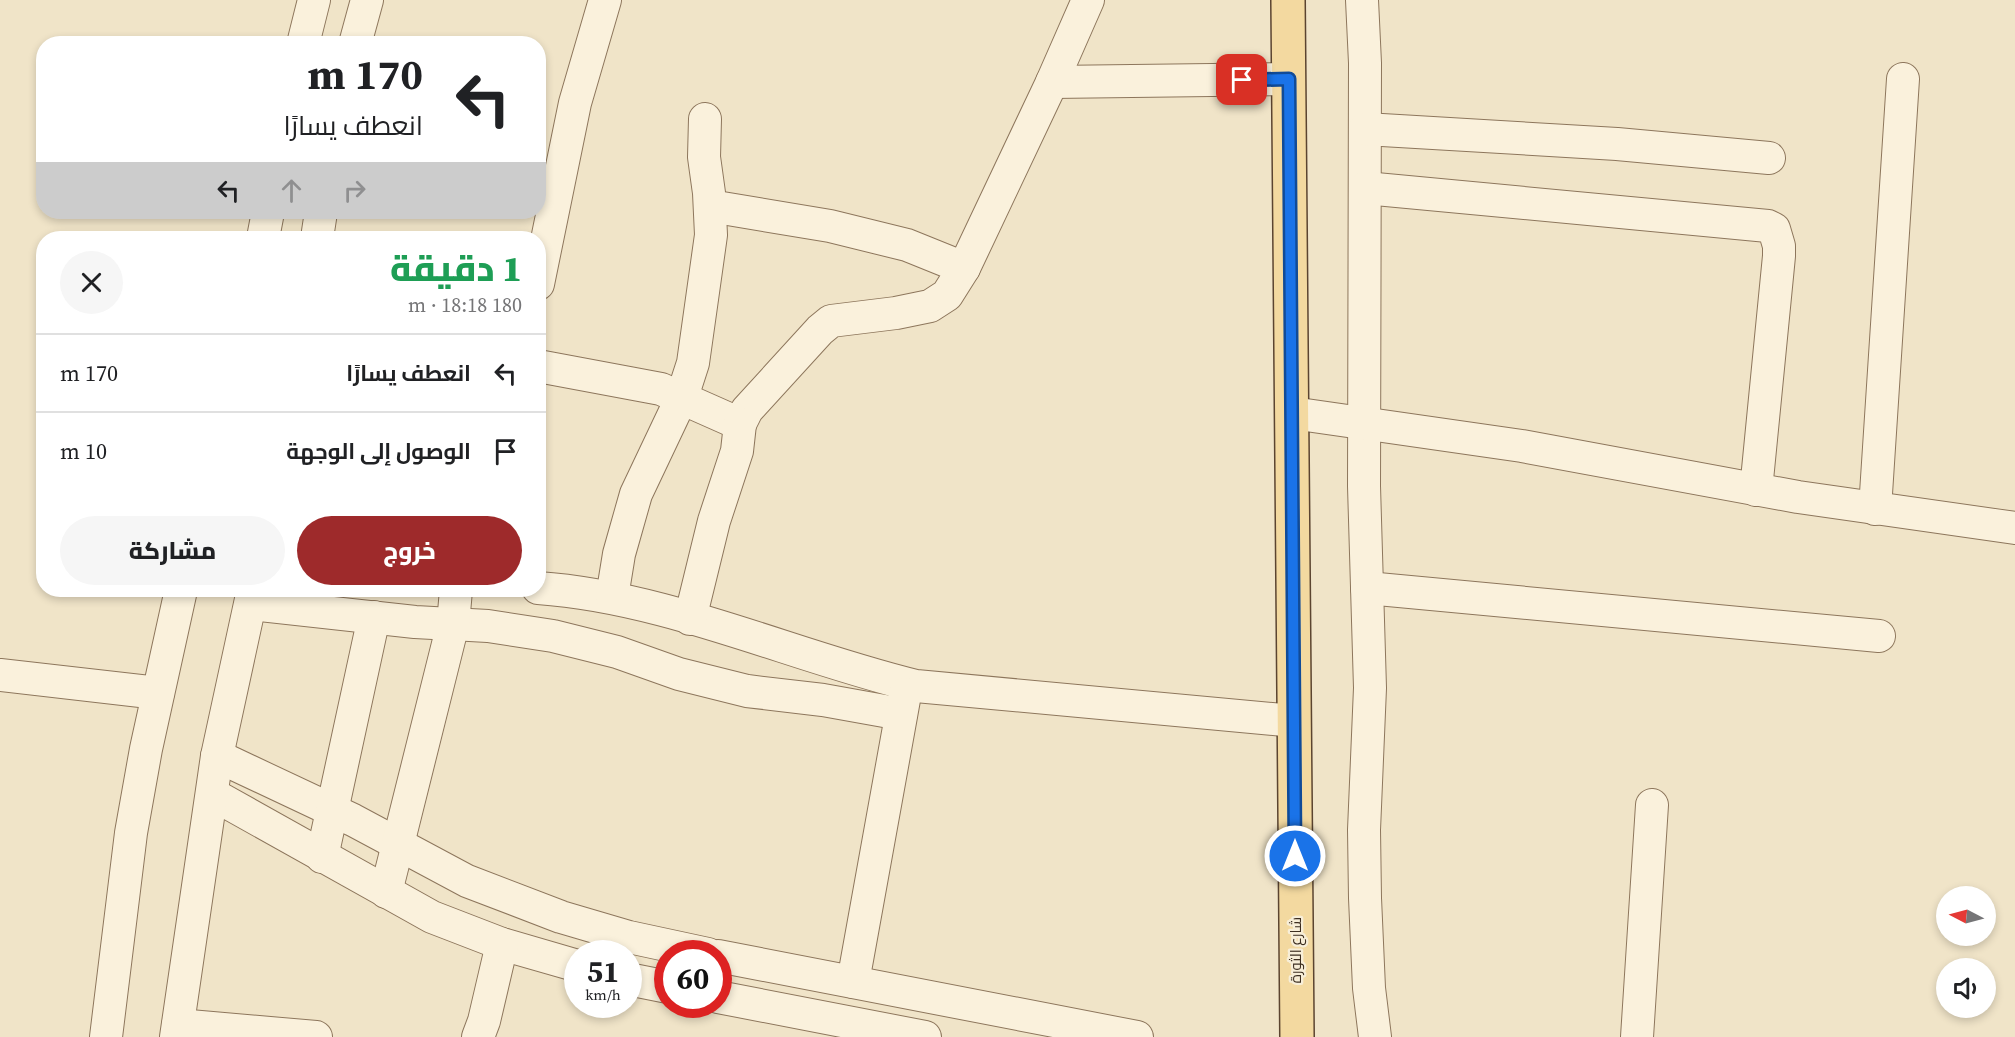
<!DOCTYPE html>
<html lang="ar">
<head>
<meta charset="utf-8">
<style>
	:root { --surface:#fff; --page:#f6f6f6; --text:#202124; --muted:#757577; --line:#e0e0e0; --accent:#9e2a2b }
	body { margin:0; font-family:"Source Serif 4",Cairo,serif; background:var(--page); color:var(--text); direction:rtl; height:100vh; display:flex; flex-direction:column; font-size:22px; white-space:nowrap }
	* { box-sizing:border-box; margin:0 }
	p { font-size:20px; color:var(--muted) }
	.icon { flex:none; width:33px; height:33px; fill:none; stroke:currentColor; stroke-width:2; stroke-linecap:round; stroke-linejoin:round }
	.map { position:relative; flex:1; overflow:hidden; direction:ltr }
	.drawer { position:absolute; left:36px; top:231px; width:510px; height:366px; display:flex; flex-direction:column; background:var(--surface); border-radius:24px; box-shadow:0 3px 9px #0003; direction:rtl }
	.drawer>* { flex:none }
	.guide { position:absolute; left:36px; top:36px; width:510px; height:183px; border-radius:24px; box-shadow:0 3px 9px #0003; direction:rtl; background:#fff; color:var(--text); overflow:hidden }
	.needle { width:39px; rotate:276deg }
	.fabs { position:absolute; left:1936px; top:886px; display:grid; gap:12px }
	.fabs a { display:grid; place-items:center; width:60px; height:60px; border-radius:50%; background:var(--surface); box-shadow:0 3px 9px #0003; font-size:30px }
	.speed { position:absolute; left:564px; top:940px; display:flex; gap:12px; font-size:30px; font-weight:700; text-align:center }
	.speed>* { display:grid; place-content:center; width:78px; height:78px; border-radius:50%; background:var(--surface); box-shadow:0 3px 9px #0003; line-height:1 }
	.speed small { font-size:15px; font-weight:400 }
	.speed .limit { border:9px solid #d22; background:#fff; color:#111 }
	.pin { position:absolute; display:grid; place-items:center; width:51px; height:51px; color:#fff; margin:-26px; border-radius:12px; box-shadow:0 3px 9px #0006 }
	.me { position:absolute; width:66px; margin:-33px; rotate:0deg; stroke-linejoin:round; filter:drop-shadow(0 0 4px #0008) }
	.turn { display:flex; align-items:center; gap:21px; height:126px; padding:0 24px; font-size:27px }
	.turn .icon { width:78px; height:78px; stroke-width:2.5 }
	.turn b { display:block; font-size:42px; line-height:51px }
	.lanes { display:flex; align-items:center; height:57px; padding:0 24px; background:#0003; justify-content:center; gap:30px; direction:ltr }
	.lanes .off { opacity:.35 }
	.round { display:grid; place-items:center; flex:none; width:63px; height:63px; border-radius:32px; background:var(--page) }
	.overview { display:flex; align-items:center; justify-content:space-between; height:102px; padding:0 24px }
	h1 { font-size:36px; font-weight:800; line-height:45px; color:#1e9e55 }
	.button { display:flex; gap:12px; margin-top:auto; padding:12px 24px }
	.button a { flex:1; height:69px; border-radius:36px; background:var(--accent); color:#fff; font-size:24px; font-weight:800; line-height:69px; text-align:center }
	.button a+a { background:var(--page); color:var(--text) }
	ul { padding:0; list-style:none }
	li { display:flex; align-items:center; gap:18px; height:78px; padding:0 24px; border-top:2px solid var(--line) }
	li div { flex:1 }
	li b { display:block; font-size:22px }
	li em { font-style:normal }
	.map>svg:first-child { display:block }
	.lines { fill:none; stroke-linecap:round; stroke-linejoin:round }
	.street-casing { stroke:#8d765c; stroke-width:34 }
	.primary-casing { stroke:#5b4430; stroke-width:36 }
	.street { stroke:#faf1dc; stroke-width:32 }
	.primary { stroke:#f3d9a0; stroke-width:33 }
	.route-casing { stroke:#114b97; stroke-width:15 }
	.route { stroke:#1a73e8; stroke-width:10 }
	.labels { text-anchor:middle; stroke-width:4.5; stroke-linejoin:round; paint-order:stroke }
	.street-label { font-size:15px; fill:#3d2e20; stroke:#f7eed8 }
</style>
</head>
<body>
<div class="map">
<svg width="2015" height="1037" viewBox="0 0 2015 1037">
	<rect width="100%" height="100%" fill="#f0e4c8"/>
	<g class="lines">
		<g class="street-casing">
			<g id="street">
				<polyline points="1362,0 1365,63 1364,486 1370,688 1364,830 1365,898 1369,988 1375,1037"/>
				<polyline points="303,44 314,0"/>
				<polyline points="355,44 367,0"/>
				<polyline points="1052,82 1289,79"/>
				<polyline points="1365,129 1617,144 1769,158"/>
				<polyline points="1365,188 1768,226 1774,229 1779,246 1779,256 1756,490"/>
				<polyline points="710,206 830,226 907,245 964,268"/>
				<polyline points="263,238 268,212"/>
				<polyline points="317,238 321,212"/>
				<polyline points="538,284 575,103 605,0"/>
				<polyline points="538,366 661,389 740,424 747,410 820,330 831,321 896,313 930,306 947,295 964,268 1052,82 1088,0"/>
				<polyline points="1292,413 1522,446 1798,497 2015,528"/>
				<polyline points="1875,509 1903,79"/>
				<path d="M538,588C667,597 792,656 916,686L1294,721"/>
				<polyline points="1367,588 1879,636"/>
				<polyline points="612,597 619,554 636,494 682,397 693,363 711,235 709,193 704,157 705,119"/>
				<polyline points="251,604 415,622 488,626 553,636 617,652 679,674 747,691 823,700 901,714"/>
				<polyline points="690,619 714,521 737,451 740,424"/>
				<polyline points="0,675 158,693"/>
				<polyline points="217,756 353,820 467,881 561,917 629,937 708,954"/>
				<polyline points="212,794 432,917 502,944 578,966"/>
				<polyline points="322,857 374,617"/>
				<polyline points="386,892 453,624 456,590"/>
				<polyline points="718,956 1137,1037"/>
				<polyline points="628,979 668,987"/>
				<polyline points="853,982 905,694"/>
				<polyline points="718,997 925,1037"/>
				<polyline points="178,1025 316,1037"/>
				<polyline points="106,1037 131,833 146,749 181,590"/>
				<polyline points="176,1037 217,756 253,590"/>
				<polyline points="478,1037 484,1021 502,944"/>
				<polyline points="1637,1037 1652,805"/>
			</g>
		</g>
		<g class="primary-casing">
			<polyline id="primary" points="1288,0 1297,1037"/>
		</g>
		<use href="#street" class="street"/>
		<use href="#primary" class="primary"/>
	</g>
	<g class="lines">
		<g class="route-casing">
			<polyline id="route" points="1242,80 1289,79 1295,856"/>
		</g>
		<use href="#route" class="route"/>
	</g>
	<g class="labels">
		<g class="street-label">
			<text transform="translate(1296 950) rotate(-90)" y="5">شارع الثورة</text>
		</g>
	</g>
</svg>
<div class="fabs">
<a><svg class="needle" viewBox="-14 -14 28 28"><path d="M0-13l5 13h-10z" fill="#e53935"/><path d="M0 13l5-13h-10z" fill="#757577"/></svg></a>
<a><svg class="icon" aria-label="sound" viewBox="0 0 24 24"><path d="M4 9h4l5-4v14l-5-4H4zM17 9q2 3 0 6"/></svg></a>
</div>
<div class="speed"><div>51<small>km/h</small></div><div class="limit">60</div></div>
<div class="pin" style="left:1242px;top:80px;background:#d93025"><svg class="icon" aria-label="arrive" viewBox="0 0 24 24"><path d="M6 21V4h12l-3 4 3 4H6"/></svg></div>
<svg class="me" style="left:1295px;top:856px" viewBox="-20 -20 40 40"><circle r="17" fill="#1a73e8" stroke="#fff" stroke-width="3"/><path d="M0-11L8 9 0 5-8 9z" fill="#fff"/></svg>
<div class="guide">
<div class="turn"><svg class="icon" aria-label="left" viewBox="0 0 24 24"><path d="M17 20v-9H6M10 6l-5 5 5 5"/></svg><div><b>170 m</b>انعطف يسارًا</div></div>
<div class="lanes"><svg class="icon" aria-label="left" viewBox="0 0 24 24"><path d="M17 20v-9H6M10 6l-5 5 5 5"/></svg><svg class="icon off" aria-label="ahead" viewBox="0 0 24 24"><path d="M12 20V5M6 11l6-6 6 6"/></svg><svg class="icon off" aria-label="right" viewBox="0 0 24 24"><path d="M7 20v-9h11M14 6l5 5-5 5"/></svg></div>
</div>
<section class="drawer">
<div class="overview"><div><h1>1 دقيقة</h1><p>180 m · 18:18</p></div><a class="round"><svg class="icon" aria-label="close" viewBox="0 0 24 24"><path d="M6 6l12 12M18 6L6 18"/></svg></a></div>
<ul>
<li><svg class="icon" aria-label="left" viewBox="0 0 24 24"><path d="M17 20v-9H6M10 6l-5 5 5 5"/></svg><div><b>انعطف يسارًا</b></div><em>170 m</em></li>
<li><svg class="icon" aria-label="arrive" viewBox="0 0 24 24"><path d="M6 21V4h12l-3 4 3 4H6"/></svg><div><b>الوصول إلى الوجهة</b></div><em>10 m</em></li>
</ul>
<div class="button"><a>خروج</a><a>مشاركة</a></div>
</section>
</div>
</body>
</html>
